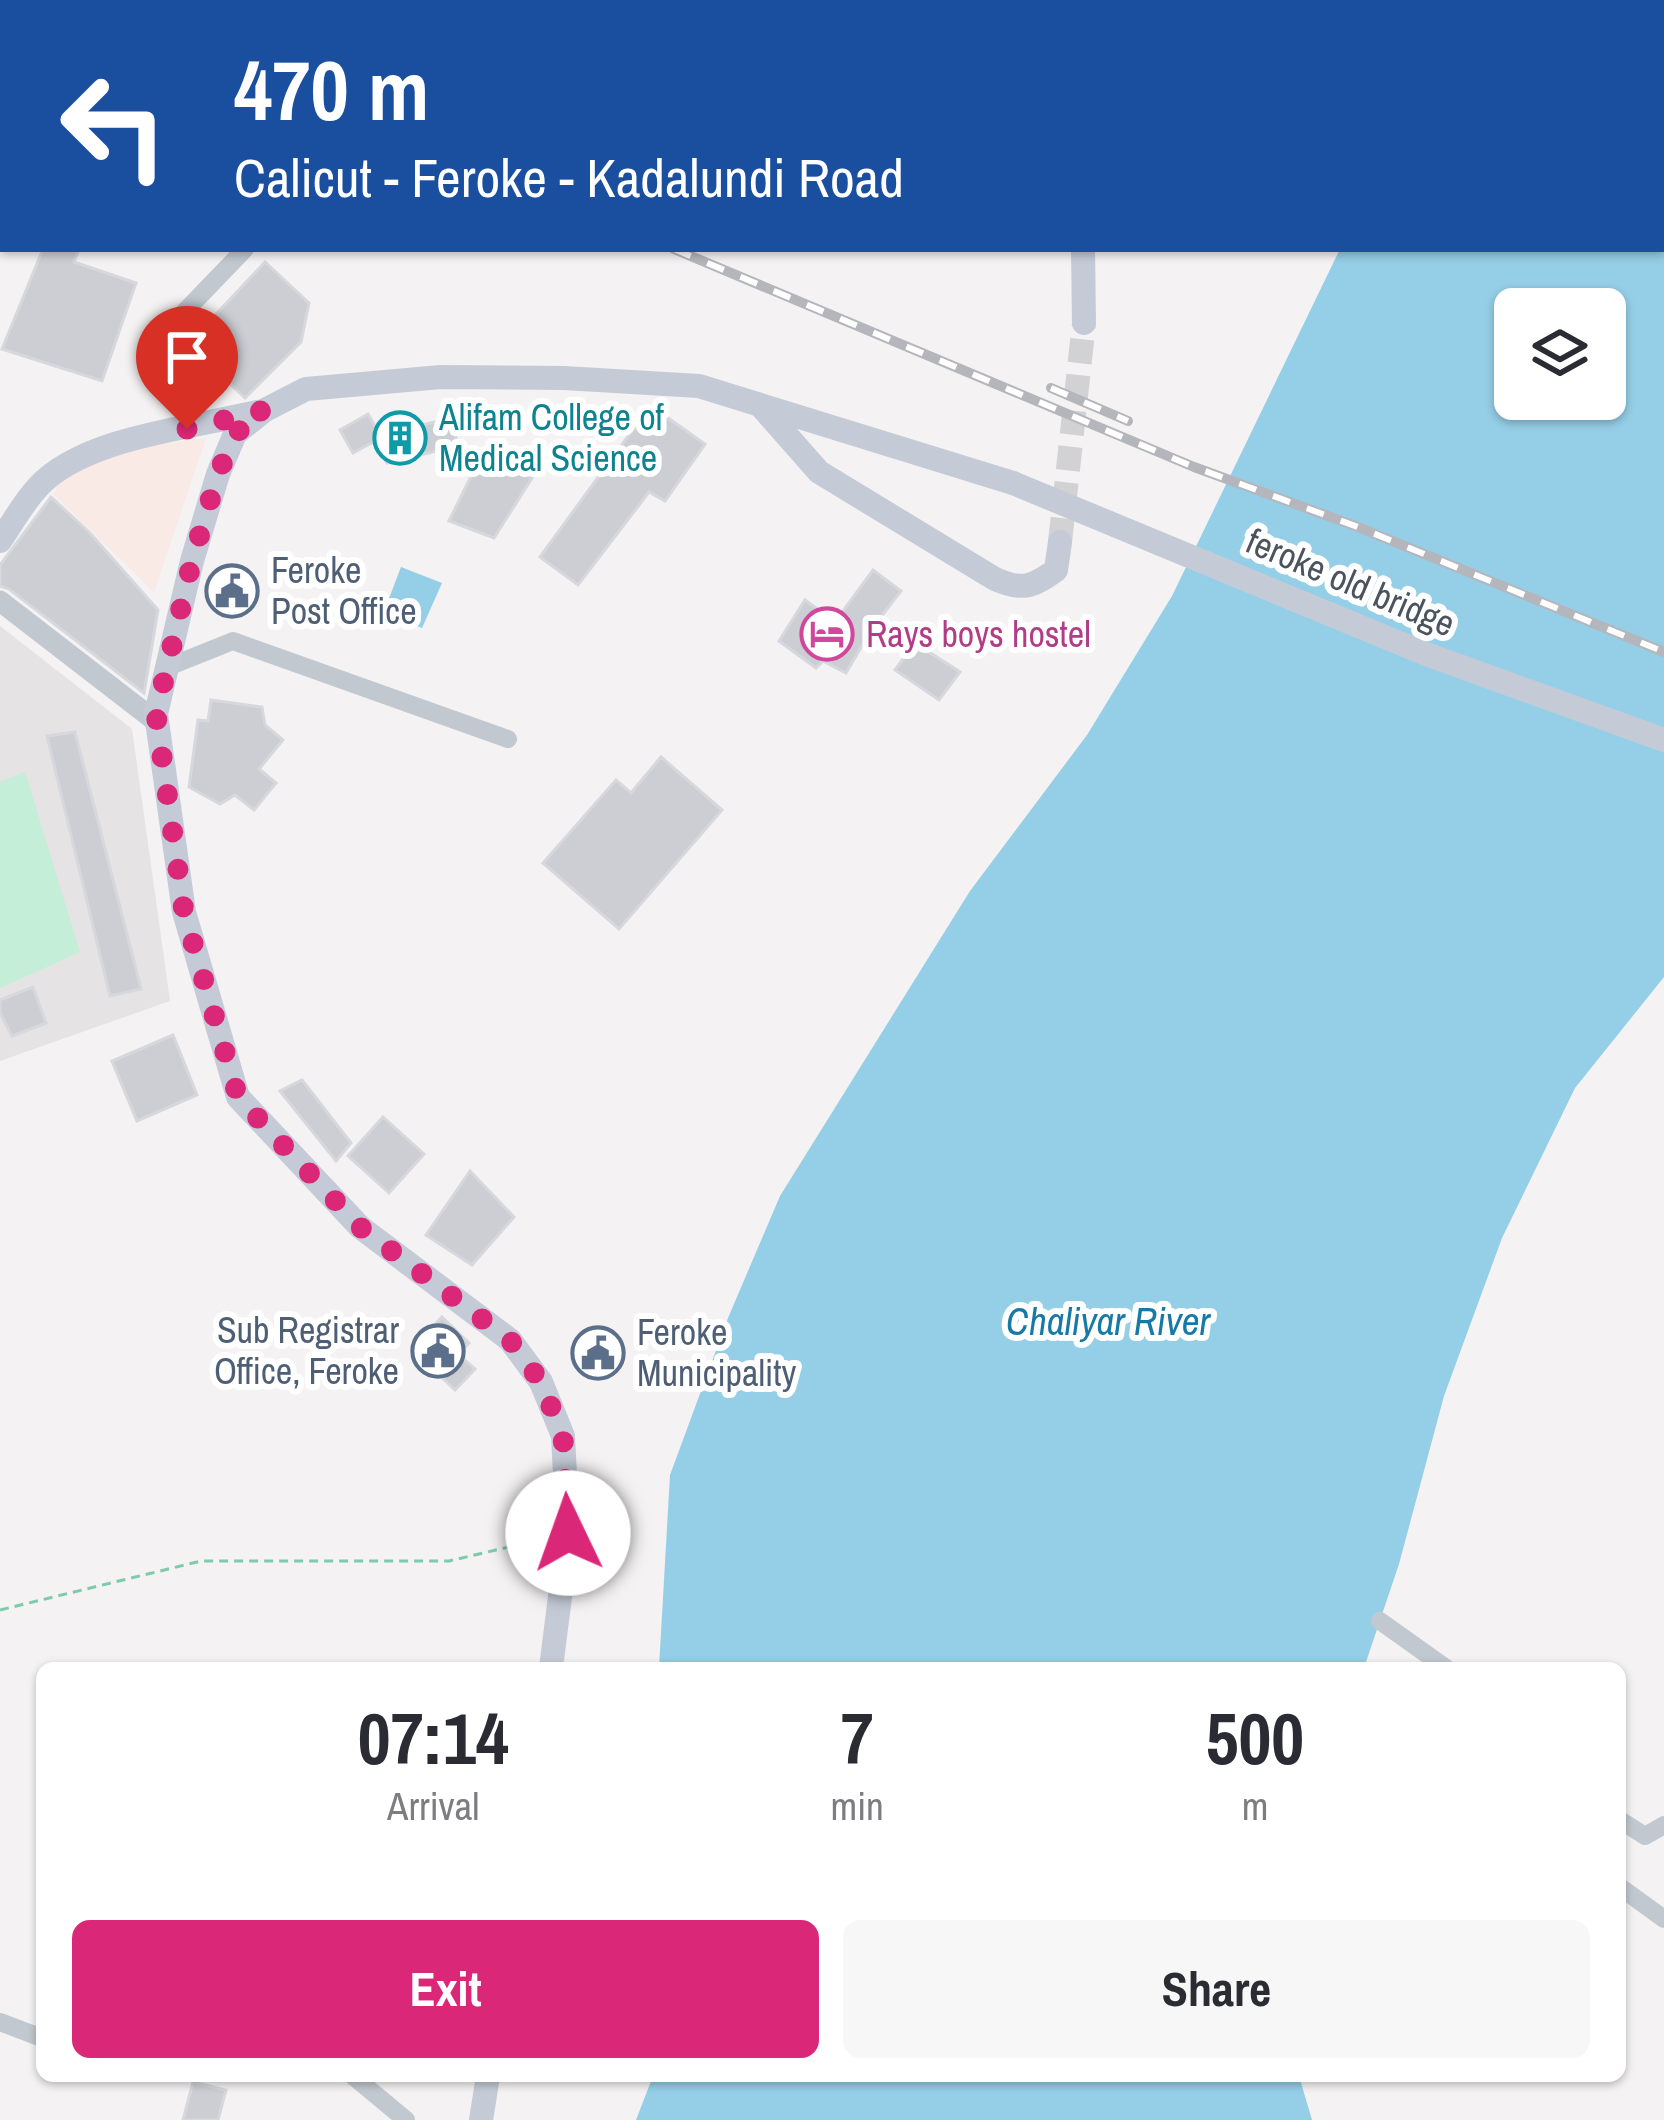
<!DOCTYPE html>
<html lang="en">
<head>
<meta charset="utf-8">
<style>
	:root { --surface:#fff; --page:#f7f7f7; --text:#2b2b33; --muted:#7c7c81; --accent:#db2777 }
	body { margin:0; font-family:"Archivo Narrow",sans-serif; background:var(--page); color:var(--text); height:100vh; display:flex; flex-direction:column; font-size:45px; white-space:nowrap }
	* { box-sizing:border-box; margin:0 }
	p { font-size:39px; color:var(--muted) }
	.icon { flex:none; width:66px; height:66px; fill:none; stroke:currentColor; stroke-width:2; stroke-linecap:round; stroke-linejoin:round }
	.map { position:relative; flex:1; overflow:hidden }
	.side { position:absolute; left:36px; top:1662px; width:1590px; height:420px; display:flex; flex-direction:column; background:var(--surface); border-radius:18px; box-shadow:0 3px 9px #0004 }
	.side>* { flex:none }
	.hud { position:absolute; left:0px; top:0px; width:1665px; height:252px; box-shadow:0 3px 9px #0004; background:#1a4fa0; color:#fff; overflow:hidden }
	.tools { position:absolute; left:1494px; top:288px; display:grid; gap:24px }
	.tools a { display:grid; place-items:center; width:132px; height:132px; border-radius:18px; background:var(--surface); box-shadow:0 3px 9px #0004; font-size:60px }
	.pin { position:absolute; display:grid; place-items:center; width:102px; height:102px; color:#fff; margin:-123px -51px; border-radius:50% 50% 50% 0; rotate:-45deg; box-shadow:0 0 12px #0007 }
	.pin .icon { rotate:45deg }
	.me { position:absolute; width:132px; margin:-66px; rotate:357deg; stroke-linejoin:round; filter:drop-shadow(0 0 9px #0008) }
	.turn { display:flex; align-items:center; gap:42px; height:252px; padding:0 36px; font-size:54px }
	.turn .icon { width:156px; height:156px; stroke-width:2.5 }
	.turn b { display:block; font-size:84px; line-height:102px }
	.eta { display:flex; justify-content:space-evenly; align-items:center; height:204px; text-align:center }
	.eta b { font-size:72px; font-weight:800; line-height:84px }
	.action { display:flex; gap:24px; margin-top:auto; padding:24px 36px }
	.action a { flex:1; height:138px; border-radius:18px; background:var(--accent); color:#fff; font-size:48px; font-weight:800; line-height:138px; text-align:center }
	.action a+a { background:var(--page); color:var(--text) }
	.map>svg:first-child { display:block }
	.education { fill:#e5e3e3 }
	.medical { fill:#faeae6 }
	.green { fill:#c4eed8 }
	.water { fill:#95cee7; fill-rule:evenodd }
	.building { fill:#ccced4; stroke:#d6d8dd; stroke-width:3 }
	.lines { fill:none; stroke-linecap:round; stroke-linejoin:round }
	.secondary-tunnel { stroke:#d2d2d4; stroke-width:24; stroke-dasharray:24 12; stroke-linecap:butt }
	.path { stroke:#7ecaac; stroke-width:3; stroke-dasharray:9 6; stroke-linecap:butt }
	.minor { stroke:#c1c8cf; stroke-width:18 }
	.tertiary { stroke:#c1c8cf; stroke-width:21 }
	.secondary { stroke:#c4cbd7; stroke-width:24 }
	.rail-casing { stroke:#b4b6bc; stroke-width:10 }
	.rail { stroke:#fff; stroke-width:6; stroke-dasharray:18; stroke-linecap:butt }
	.secondary-bridge { stroke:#c4cbd7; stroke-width:24 }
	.route { stroke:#db2777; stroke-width:21; stroke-dasharray:0 37.8 }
	.labels { text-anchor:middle; stroke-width:12; stroke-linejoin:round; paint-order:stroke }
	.culture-label { font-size:36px; fill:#0d838f; stroke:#fff; text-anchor:start }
	.service-label { font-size:36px; fill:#4e5e75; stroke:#fff; text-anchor:start }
	.street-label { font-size:36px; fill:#4b535e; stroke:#fff }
	.hotel-label { font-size:36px; fill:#b23c85; stroke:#fff; text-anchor:start }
	.water-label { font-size:39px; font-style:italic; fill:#1679a6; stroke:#fff }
</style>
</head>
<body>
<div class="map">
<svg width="1664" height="2120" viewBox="0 0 1664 2120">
	<rect width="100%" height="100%" fill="#f4f2f2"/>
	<polygon class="education" points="0,626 132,729 170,1001 0,1061"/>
	<polygon class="medical" points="206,438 154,592 53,494 65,475 120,450"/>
	<polygon class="green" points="25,772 80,952 0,988 0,782"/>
	<g class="water">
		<path d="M1460,0H1664V977L1575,1088L1502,1238L1444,1396L1399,1564L1364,1668H659L670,1475L728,1318L780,1196L970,891L1087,735L1172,596L1340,249H1662V3H1458ZM1515,309H1605V399H1515Z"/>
		<polygon points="401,567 442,583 422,628 383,614"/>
		<polygon points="653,2076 1299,2076 1312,2120 636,2120"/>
	</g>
	<g class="building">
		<polygon points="43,249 79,249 74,262 136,283 102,381 2,349"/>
		<polygon points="265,262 309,303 301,342 245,398 188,344"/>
		<polygon points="645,413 658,423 664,415 705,444 665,501 649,492 578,585 540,557"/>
		<polygon points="368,414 380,435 451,418 458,446 387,463 375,441 353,453 340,430"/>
		<polygon points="487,444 537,470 494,538 449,521"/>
		<polygon points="51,497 90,533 158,610 144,693 9,589 0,586 0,565"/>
		<polygon points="873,570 901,591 873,627 846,673 823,661 816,668 779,641 805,600 835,622"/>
		<polygon points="915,643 960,672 939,700 895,670"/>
		<polygon points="211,700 262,707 265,725 283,740 259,769 276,783 254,810 235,795 220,804 189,787 198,720 208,721"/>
		<polygon points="75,732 141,989 110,996 47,736"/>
		<polygon points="661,757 722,810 619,929 543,863 616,780 631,793"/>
		<polygon points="33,987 46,1023 12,1036 0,1013 0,1000"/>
		<polygon points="173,1035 197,1095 137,1121 112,1061"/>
		<polygon points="302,1080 351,1143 336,1161 280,1091"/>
		<polygon points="383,1117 424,1154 389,1193 348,1156"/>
		<polygon points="470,1171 514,1217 472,1265 426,1235"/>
		<polygon points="442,1317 469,1343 458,1354 475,1369 455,1390 412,1349"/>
		<polygon points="193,2082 226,2090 218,2120 183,2120"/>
	</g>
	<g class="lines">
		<polyline class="secondary-tunnel" points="1060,542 1084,323"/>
		<polyline class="path" points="0,1610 201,1561 449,1561 543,1539"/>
		<g class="minor">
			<polyline points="484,3 485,0"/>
			<polyline points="0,108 3,110"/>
			<polyline points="187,429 183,386 165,332 245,249"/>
			<polyline points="168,667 233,641 508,739"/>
			<polyline points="1380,1621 1446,1668"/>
			<polyline points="1620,1820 1645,1836 1664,1825"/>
			<polyline points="1620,1887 1664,1919"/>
			<polyline points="0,2022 42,2038"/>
			<polyline points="353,2076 406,2120"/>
		</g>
		<polyline class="tertiary" points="0,601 158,723"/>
		<g class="secondary">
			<polyline points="1081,0 1081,3"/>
			<polyline points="1083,249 1084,323"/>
			<path d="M760,405L819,472L995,579C1022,591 1033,587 1056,570L1060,542"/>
			<path d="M0,541C12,524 23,503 38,487C84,437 192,428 257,412"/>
			<polyline points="551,1668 568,1533 563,1436 541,1382 510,1340 360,1227 238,1097 184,912 156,714 192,561 218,474 235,434 265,410 306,389 441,377 564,378 699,386 1013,483"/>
			<polyline points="481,2120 488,2076"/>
		</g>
		<g class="rail-casing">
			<g id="rail">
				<polyline points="46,0 53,3"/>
				<polyline points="82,0 89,3"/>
				<polyline points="674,249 1194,467 1358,527 1664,652"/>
				<polyline points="1051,388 1128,421"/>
			</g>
		</g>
		<use href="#rail" class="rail"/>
		<polyline class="secondary-bridge" points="1013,483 1426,654 1664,740"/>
	</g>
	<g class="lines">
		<polyline class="route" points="187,429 265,410 235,434 218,474 192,561 156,714 184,912 238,1097 360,1227 510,1340 541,1382 563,1436 568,1533"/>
	</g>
	<defs>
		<g id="building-ring" transform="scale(2.7)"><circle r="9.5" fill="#fff" stroke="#0f9aa8" stroke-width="1.5"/><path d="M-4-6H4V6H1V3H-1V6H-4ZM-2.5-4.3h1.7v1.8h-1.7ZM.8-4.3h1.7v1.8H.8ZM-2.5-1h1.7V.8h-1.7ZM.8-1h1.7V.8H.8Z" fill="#0f9aa8"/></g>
		<g id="civic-ring" transform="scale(2.7)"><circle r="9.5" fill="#fff" stroke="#5c6f8a" stroke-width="1.5"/><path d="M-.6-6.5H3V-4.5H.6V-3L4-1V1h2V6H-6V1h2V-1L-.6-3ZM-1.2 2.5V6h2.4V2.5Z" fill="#5c6f8a"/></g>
		<g id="hotel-ring" transform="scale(2.7)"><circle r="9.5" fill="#fff" stroke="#d1479c" stroke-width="1.5"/><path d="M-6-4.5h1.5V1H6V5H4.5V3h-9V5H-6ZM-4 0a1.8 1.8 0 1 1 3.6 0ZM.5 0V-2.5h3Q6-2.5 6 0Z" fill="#d1479c"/></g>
	</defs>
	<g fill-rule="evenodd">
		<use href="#building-ring" x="400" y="438"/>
		<use href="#civic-ring" x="232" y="591"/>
		<use href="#hotel-ring" x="827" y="634"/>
		<use href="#civic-ring" x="438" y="1351"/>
		<use href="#civic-ring" x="598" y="1353"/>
	</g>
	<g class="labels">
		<g class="culture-label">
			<text x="439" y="430">Alifam College of<tspan x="439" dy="41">Medical Science</tspan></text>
		</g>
		<g class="service-label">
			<text x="271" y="583">Feroke<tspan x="271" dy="41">Post Office</tspan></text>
			<text x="399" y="1343" text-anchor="end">Sub Registrar<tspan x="399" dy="41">Office, Feroke</tspan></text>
			<text x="637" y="1345">Feroke<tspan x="637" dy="41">Municipality</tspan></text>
		</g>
		<g class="street-label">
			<text transform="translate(1351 582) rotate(23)" y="13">feroke old bridge</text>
		</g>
		<g class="hotel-label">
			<text x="866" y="647">Rays boys hostel</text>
		</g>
		<g class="water-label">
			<text x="1108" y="1335">Chaliyar River</text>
		</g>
	</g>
</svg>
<div class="tools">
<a><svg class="icon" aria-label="layers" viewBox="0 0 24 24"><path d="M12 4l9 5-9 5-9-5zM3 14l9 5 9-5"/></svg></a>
</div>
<div class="pin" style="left:187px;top:429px;background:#d93025"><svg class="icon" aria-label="arrive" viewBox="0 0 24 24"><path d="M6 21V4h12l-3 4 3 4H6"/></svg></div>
<svg class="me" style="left:568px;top:1533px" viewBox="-20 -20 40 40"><circle r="19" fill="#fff"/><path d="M0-13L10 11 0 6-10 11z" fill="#db2777"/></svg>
<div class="hud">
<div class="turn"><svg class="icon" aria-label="left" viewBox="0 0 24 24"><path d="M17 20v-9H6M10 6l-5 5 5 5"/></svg><div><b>470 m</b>Calicut - Feroke - Kadalundi Road</div></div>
</div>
<section class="side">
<div class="eta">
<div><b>07:14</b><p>Arrival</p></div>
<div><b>7</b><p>min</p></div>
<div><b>500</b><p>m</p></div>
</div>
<div class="action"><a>Exit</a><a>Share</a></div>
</section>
</div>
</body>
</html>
